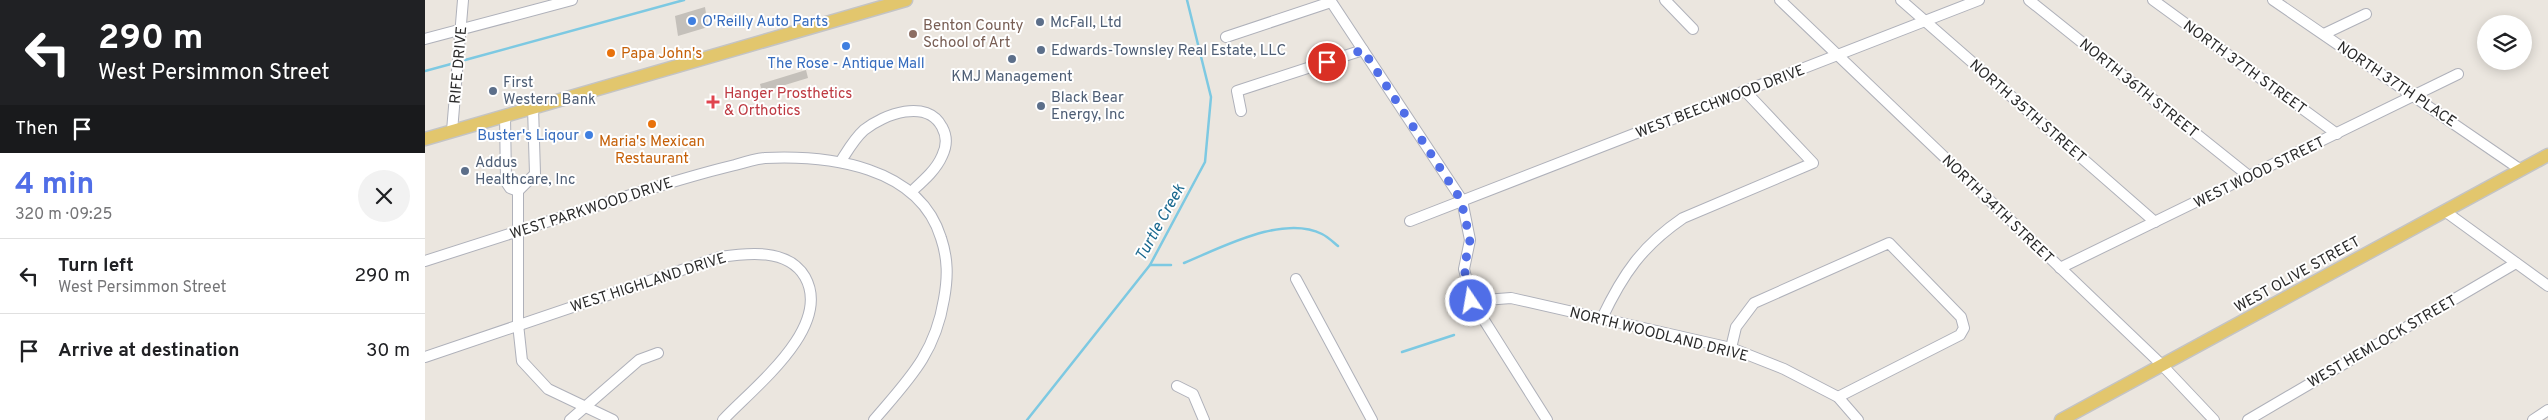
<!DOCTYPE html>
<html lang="en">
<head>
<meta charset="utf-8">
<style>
	:root { --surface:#fff; --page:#f2f2f2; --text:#202124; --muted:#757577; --line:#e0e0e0; --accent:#506ee7 }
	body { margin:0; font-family:Overpass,sans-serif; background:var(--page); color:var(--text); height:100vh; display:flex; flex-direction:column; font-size:19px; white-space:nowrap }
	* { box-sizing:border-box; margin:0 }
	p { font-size:16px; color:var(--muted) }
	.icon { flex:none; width:28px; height:28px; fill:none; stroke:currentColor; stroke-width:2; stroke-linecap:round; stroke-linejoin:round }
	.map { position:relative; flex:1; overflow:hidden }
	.details { display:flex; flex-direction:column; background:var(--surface); width:425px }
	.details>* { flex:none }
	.banner { background:#202124; color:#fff; overflow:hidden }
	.controls { position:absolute; left:2052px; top:15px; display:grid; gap:10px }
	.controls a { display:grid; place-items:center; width:55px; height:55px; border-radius:50%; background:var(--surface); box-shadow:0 2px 12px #0003; font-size:25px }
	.pin { position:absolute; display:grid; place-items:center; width:42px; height:42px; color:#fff; margin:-21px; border:2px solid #fff; border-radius:50%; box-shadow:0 1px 5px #0007 }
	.me { position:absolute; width:55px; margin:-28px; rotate:348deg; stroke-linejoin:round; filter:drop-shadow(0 0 4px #0008) }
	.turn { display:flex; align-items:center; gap:18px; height:105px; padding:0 15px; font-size:22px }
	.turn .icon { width:65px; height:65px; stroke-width:2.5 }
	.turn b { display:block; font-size:35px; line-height:42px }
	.then { display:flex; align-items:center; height:48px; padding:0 15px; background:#0003; gap:10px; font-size:19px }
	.round { display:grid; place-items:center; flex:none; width:52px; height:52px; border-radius:26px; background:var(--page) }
	.head { display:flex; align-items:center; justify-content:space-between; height:85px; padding:0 15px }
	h1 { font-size:30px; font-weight:700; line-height:38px; color:var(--accent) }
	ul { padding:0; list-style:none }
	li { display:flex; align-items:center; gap:15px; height:75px; padding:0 15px; border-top:1px solid var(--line) }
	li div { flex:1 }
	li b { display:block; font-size:19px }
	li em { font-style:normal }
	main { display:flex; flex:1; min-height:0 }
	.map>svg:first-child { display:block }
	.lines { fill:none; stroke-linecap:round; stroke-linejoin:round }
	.stream { stroke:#7dc9e2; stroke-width:2.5 }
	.building { fill:#c4c0ba }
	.minor-casing { stroke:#afb1ba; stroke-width:12 }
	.major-casing { stroke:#c4c4c4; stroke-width:15 }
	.minor { stroke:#fff; stroke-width:10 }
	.major { stroke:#e2c66d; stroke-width:12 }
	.route { stroke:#506ee7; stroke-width:9; stroke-dasharray:0 16.2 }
	.shop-dot { fill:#3f7fe0; stroke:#fff; stroke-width:2 }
	.service-dot { fill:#5c6f8a; stroke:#fff; stroke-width:2 }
	.education-dot { fill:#8d6e63; stroke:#fff; stroke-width:2 }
	.food-dot { fill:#e8710a; stroke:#fff; stroke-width:2 }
	.health-dot { fill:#e0444e; stroke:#fff; stroke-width:2 }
	.labels { text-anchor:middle; stroke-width:4; stroke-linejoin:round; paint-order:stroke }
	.shop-label { font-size:15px; fill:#366cbe; stroke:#fff; text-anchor:start }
	.service-label { font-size:15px; fill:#4e5e75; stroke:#fff; text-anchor:start }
	.education-label { font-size:15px; fill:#785e54; stroke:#fff; text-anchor:start }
	.food-label { font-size:15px; fill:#c56008; stroke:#fff; text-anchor:start }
	.street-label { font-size:15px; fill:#2b2b2b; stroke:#fff }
	.health-label { font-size:15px; fill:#be3a42; stroke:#fff; text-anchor:start }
	.water-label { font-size:16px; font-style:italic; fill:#1b698f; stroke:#fff }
</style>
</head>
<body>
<main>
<section class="details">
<div class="banner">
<div class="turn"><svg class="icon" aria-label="left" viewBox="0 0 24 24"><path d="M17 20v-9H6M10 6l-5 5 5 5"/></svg><div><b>290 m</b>West Persimmon Street</div></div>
<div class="then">Then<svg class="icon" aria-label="arrive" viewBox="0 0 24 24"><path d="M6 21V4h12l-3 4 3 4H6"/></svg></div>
</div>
<div class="head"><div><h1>4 min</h1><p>320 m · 09:25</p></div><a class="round"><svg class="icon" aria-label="close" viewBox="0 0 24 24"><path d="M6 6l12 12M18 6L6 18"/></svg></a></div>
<ul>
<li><svg class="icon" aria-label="left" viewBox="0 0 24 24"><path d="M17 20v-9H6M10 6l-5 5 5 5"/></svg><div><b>Turn left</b><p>West Persimmon Street</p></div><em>290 m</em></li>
<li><svg class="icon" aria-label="arrive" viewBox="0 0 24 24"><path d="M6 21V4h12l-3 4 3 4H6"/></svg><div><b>Arrive at destination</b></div><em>30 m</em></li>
</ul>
</section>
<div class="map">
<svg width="2123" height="420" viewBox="0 0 2123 420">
	<rect width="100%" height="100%" fill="#ebe6df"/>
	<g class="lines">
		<g class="stream">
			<polyline points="40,60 259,0"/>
			<polyline points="0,71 26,64"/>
			<path d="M759,263C796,248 858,214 897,234C903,237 908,242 913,246"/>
			<polyline points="725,265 746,265"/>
			<polyline points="977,352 1029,335"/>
			<polyline points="602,420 725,265 780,162 786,97 762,0"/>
		</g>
	</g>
	<g class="building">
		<polygon points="280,7 283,27 253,36 250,16"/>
		<polygon points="381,70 383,78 337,92 335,84"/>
	</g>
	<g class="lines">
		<g class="minor-casing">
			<g id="minor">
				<polyline points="905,0 1037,200 1045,240 1039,269 1047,301 1122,420"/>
				<polyline points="1240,0 1268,29"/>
				<polyline points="1355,0 1737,365 1789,420"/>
				<polyline points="1476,0 1730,222"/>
				<polyline points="1604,0 1825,177"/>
				<polyline points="1728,0 1912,134"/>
				<polyline points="1848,0 2096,170"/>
				<polyline points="1899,34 1941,14"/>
				<polyline points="801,37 906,2"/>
				<polyline points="0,39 147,0"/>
				<polyline points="108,107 110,174 93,191 93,324 97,361 123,389 188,420"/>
				<polyline points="816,111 812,91 938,50"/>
				<polyline points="80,116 81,182 85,188 93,191"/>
				<polyline points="27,131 38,0"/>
				<path d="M416,161C423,150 429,139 439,130C459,114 502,98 517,127C522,136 522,146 517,156C511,170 498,181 487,191"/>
				<polyline points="2021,212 2123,286"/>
				<polyline points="985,221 1554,0"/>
				<path d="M0,261C74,237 147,214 221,190C251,181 280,172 310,165C320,162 330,159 340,158C404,155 494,166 516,238C523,259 523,277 519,299C510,354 484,379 449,420"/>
				<polyline points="1635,268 2033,74"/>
				<polyline points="871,279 947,420"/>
				<polyline points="1047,301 1086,298 1306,348 1359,369 1413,397 1433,420"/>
				<path d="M1177,318C1198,274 1217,246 1258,218L1388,163L1321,92"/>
				<polyline points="1306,348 1311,327 1329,303 1464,243 1536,317 1539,328 1535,335 1413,397"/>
				<path d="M0,357L295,257C322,253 363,248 380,277C408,327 329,387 298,420"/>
				<polyline points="752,386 768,394 779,420"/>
				<polyline points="145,420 214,360 233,353"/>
				<polyline points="1823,420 2091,263"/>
				<polyline points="2108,420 2123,410"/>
			</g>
		</g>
		<g class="major-casing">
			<g id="major">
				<polyline points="0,139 481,0"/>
				<polyline points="1636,420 2123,155"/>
			</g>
		</g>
		<use href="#minor" class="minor"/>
		<use href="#major" class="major"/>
	</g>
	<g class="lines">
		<polyline class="route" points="902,62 938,50 1036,200 1045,240 1039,268 1046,301"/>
	</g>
	<g class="shop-dot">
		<circle cx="267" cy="21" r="5"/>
		<circle cx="421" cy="46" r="5"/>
		<circle cx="164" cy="135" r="5"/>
	</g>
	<g class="service-dot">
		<circle cx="615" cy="22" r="5"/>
		<circle cx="616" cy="50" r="5"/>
		<circle cx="587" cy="59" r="5"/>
		<circle cx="68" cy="91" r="5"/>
		<circle cx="616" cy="106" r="5"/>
		<circle cx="40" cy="171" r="5"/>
	</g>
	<circle class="education-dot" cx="488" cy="34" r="5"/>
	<g class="food-dot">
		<circle cx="186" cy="53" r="5"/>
		<circle cx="227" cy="124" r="5"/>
	</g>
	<path class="health-dot" d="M285.5 94.5h5v5h5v5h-5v5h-5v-5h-5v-5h5z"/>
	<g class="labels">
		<g class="shop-label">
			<text x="277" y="26">O'Reilly Auto Parts</text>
			<text x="421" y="68" text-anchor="middle">The Rose - Antique Mall</text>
			<text x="154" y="140" text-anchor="end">Buster's Liqour</text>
		</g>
		<g class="service-label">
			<text x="625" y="27">McFall, Ltd</text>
			<text x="626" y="55">Edwards-Townsley Real Estate, LLC</text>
			<text x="587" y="81" text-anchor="middle">KMJ Management</text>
			<text x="78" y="87">First<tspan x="78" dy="17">Western Bank</tspan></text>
			<text x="626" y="102">Black Bear<tspan x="626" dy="17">Energy, Inc</tspan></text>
			<text x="50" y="167">Addus<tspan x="50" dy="17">Healthcare, Inc</tspan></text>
		</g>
		<g class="education-label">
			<text x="498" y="30">Benton County<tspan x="498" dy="17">School of Art</tspan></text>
		</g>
		<g class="food-label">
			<text x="196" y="58">Papa John's</text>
			<text x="227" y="146" text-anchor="middle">Maria's Mexican<tspan x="227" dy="17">Restaurant</tspan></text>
		</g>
		<g class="street-label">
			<text transform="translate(33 65) rotate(-85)" y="5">RIFE DRIVE</text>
			<text transform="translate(1820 67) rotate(36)" y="5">NORTH 37TH STREET</text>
			<text transform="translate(1972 84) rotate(34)" y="5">NORTH 37TH PLACE</text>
			<text transform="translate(1714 88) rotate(39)" y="5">NORTH 36TH STREET</text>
			<text transform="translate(1295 101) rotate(-21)" y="5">WEST BEECHWOOD DRIVE</text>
			<text transform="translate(1603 111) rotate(41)" y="5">NORTH 35TH STREET</text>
			<text transform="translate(1834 172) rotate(-26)" y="5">WEST WOOD STREET</text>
			<text transform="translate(166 208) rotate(-18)" y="5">WEST PARKWOOD DRIVE</text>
			<text transform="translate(1573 209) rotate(44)" y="5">NORTH 34TH STREET</text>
			<text transform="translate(1872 274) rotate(-29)" y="5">WEST OLIVE STREET</text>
			<text transform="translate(223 282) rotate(-18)" y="5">WEST HIGHLAND DRIVE</text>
			<text transform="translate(1234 334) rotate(14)" y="5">NORTH WOODLAND DRIVE</text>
			<text transform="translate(1957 341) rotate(-30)" y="5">WEST HEMLOCK STREET</text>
		</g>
		<g class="health-label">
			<text x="299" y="98">Hanger Prosthetics<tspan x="299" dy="17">&amp; Orthotics</tspan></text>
		</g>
		<g class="water-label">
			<text transform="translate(734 222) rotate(-61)" y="6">Turtle Creek</text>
		</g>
	</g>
</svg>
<div class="controls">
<a><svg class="icon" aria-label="layers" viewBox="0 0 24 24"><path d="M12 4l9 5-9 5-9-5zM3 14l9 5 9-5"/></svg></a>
</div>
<div class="pin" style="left:902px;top:62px;background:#d93025"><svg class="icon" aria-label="arrive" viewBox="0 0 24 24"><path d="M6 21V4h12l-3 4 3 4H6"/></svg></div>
<svg class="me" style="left:1046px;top:301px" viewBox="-20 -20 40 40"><circle r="17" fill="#506ee7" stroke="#fff" stroke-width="3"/><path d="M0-11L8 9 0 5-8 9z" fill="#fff"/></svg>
</div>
</main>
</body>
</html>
